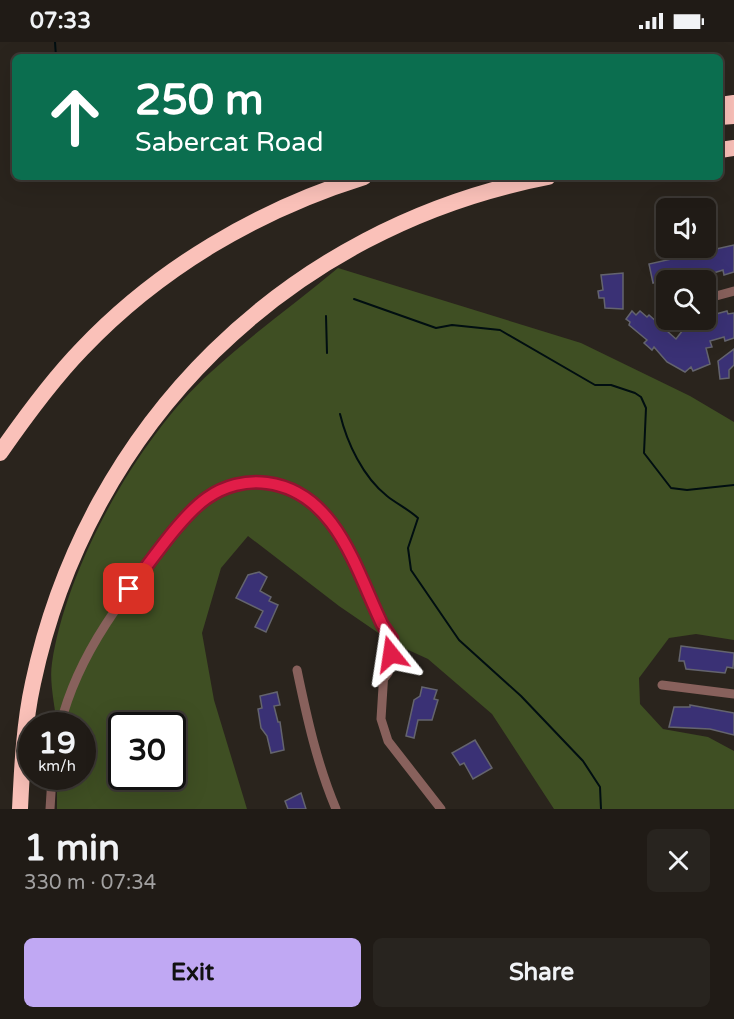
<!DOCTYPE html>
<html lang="en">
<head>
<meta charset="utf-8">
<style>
	:root { --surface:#201b16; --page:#28241f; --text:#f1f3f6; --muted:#a2a1a1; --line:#3d3935; --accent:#c0a8f3 }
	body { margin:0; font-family:"Varela Round",sans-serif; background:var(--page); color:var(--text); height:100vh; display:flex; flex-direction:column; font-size:22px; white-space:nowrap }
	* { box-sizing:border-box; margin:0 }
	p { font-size:20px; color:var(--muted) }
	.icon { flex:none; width:33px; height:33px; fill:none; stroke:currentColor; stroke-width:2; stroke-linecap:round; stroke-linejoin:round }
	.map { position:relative; height:767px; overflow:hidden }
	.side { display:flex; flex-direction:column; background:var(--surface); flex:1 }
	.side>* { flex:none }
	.top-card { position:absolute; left:12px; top:12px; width:711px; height:126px; border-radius:9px; box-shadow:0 6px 24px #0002,0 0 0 2px var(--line); background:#0b6e4f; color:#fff; overflow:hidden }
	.buttons { position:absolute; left:656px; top:156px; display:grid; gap:12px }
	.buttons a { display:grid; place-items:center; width:60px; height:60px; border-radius:9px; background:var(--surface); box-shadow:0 6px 24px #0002,0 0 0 2px var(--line); font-size:30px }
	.speed { position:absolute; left:18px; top:670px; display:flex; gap:12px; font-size:30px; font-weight:700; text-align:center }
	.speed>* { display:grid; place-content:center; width:78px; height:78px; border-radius:50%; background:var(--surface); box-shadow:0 6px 24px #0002,0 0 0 2px var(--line); line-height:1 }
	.speed small { font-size:15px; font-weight:400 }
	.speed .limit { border:3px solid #111; border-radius:9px; background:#fff; color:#111 }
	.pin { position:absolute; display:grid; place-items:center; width:51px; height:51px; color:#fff; margin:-26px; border-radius:12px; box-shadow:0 3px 9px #0006 }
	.me { position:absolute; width:66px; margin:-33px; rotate:345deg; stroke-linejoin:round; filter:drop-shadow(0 0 4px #0008) }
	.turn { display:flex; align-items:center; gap:21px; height:126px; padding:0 24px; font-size:27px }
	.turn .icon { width:78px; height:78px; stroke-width:2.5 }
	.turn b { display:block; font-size:42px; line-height:51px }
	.round { display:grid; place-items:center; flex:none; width:63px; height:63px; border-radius:9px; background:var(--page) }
	.head { display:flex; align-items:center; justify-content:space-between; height:102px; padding:0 24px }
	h1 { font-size:36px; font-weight:700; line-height:45px }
	.cta { display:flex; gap:12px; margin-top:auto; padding:12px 24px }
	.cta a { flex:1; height:69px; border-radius:9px; background:var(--accent); color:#111; font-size:24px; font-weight:700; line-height:69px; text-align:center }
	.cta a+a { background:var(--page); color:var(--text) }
	.status { display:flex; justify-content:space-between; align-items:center; height:42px; padding:0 30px; background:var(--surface); direction:ltr }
	.status svg { height:16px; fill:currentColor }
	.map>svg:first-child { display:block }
	.green { fill:#3f4f23; fill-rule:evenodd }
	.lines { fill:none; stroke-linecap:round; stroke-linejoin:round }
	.stream { stroke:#010e11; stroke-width:2 }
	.building { fill:#3a3175; stroke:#64646e; stroke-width:1.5 }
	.street { stroke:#88615c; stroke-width:9 }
	.highway { stroke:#fac1b9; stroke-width:16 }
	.route-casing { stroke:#92132f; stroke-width:15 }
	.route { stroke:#e11d48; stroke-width:10 }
</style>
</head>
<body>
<div class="status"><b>07:33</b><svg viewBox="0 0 49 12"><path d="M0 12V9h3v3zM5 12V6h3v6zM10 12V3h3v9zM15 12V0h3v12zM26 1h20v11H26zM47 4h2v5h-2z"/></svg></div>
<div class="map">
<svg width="734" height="767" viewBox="0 0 734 767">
	<rect width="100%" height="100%" fill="#2a241d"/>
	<path class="green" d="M338,226L581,301L690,354L734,380V598L696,592L669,596L639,636L640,662L663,687L708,695L734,709V767H554L492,672L428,617L393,601L339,564L248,494L221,526L202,591L214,658L247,767H57V735H82V684H57C55,664 49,640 52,621C66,525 139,394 211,330C251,293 296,261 338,226ZM122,684H172V735H122Z"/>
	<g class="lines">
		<g class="stream">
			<polyline points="55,0 56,15"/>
			<polyline points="354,257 436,286 452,283 500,288 595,343 611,343 635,351 641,355 646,366 644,411 671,446 687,448 734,443"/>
			<polyline points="326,274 327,311"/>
			<path d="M340,372C347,401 363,435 387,454C397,462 408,467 418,476L408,506L411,528L459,598L521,654L583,719L600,745L601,767"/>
		</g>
	</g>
	<g class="building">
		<polygon points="734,203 734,230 724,233 723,228 707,233 708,237 703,238 698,238 697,234 673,238 670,236 653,241 649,222"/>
		<polygon points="623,231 623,267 605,266 604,256 599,256 598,249 603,248 601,233"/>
		<polygon points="632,269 636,273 640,269 647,275 649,273 676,297 683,288 686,289 693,282 705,279 705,275 727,269 728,272 734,271 734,296 725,299 724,295 710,299 712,305 706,306 710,322 693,329 691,325 685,330 667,320 654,305 652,308 644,301 647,298 629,283 630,280 626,277"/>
		<polygon points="734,307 734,323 729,328 729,336 720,337 718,319"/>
		<polygon points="259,530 267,535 260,549 271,555 269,559 278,563 266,590 255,585 263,569 236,556 248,533"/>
		<polygon points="681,604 734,611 733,626 727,625 725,631 686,627 684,619 679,619"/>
		<polygon points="422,645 437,648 434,657 438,658 432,678 418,678 414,696 406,694 414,658 420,654"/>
		<polygon points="277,650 280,663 274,664 278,680 280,680 284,708 271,711 267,694 261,686 258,667 262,666 260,654"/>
		<polygon points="690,663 734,671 734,693 710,687 669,685 674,665 690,665"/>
		<polygon points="475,698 492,726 473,737 464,721 460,723 452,711"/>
		<polygon points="301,751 306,767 288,767 285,759"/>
	</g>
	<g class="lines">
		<g class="street">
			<polyline points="705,257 734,249"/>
			<polyline points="385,613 381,677 388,699 441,767"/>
			<path d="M297,628C307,676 317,722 336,767"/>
			<polyline points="662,643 734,652"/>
			<path d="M60,684C81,599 139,536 193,469C237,429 287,431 328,474L392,598L388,631L385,635"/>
			<polyline points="50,767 52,735"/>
		</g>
		<g class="highway">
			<polyline points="720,63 734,61"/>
			<polyline points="720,75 734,74"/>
			<polyline points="720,108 734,106"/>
			<path d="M0,411C25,375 51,339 82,307C159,226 258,168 364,135"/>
			<path d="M20,767C22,725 24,682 33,641C88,382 288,185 548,135"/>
		</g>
	</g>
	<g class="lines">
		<g class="route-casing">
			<path id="route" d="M129,547C151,520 180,475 207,456C224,444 246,438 267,441C336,450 356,528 382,582L392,597L391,612"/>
		</g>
		<use href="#route" class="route"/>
	</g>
</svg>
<div class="buttons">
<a><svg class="icon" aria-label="sound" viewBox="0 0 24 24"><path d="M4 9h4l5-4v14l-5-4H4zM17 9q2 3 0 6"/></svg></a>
<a><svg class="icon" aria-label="search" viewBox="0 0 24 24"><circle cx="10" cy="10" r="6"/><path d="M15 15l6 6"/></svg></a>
</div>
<div class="speed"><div>19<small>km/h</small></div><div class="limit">30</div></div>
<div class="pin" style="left:129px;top:547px;background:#d93025"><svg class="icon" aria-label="arrive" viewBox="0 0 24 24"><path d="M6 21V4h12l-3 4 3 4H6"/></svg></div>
<svg class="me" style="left:391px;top:612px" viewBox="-20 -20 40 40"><path d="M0-17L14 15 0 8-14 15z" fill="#e11d48" stroke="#fff" stroke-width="4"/></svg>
<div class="top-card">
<div class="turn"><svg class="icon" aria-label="ahead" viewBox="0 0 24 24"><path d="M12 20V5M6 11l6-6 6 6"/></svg><div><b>250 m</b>Sabercat Road</div></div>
</div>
</div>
<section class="side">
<div class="head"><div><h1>1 min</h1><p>330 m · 07:34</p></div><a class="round"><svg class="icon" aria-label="close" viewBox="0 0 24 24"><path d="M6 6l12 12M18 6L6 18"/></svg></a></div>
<div class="cta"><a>Exit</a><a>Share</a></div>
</section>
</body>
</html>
